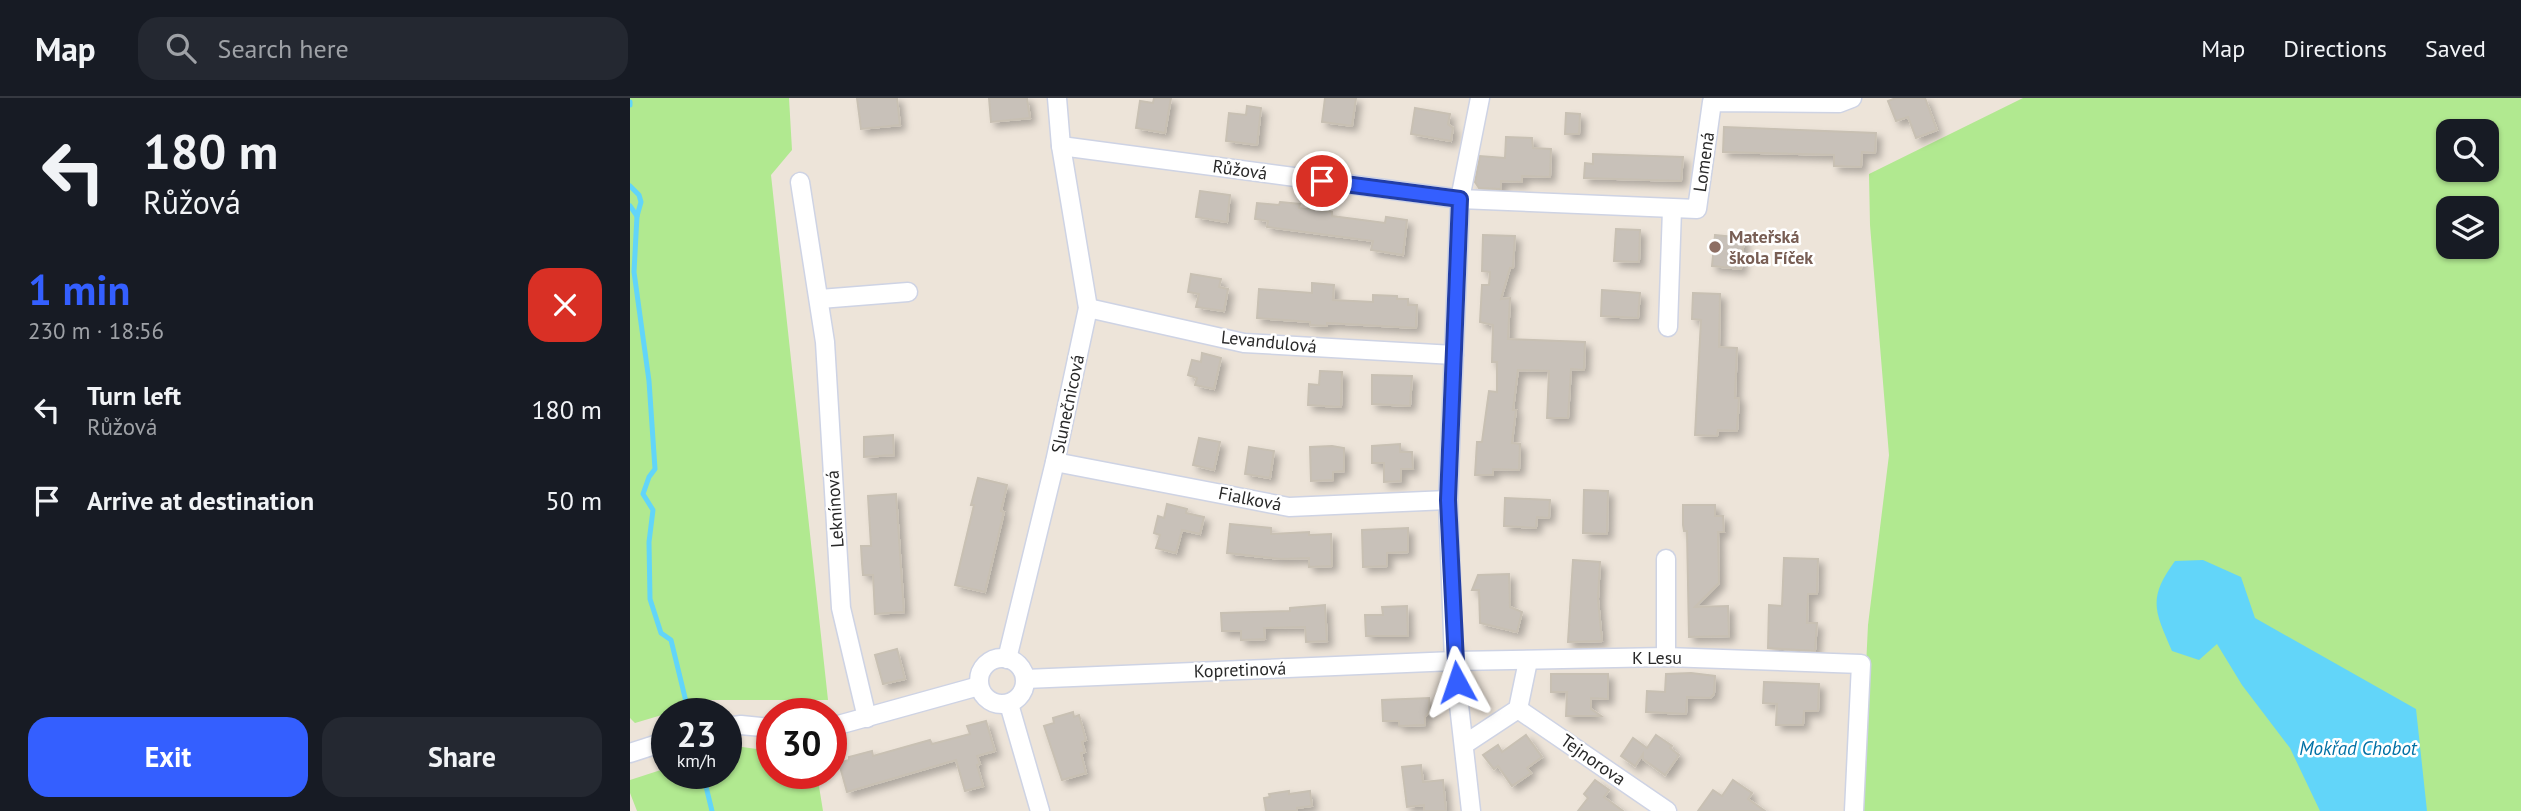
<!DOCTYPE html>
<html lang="en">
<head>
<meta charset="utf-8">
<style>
	:root { --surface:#171b24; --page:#242831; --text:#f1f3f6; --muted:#9ea1a6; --line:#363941; --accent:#345fff }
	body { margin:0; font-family:"PT Sans",sans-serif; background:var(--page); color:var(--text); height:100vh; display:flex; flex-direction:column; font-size:26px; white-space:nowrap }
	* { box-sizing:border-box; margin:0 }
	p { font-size:23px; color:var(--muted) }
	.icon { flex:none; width:38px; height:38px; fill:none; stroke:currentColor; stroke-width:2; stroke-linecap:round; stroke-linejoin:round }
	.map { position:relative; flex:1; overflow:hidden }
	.details { display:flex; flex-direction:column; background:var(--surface); width:630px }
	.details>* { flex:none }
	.guide { background:#171b24; color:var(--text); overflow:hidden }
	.tools { position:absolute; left:1806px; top:21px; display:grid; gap:14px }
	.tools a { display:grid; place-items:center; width:63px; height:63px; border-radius:14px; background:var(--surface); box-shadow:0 2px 5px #0004; font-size:35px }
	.speed { position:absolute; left:21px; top:600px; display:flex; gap:14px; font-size:35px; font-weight:700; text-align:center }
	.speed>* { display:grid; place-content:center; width:91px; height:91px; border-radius:50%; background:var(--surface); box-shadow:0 2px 5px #0004; line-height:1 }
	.speed small { font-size:18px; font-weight:400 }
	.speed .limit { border:10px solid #d22; background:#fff; color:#111 }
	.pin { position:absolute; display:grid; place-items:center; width:60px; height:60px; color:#fff; margin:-30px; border:4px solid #fff; border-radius:50%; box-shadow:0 2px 7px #0007 }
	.me { position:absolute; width:77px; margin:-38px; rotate:355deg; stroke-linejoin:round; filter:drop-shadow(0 0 5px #0008) }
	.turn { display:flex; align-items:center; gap:24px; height:147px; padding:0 28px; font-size:32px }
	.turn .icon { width:91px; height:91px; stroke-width:2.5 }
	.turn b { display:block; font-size:49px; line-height:60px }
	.round { display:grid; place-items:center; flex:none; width:74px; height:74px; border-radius:21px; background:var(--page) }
	.summary { display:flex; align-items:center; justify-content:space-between; height:119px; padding:0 28px }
	h1 { font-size:42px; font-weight:700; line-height:52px; color:var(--accent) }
	.cta { display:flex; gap:14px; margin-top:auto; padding:14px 28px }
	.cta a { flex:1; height:80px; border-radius:21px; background:var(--accent); color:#fff; font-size:28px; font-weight:700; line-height:80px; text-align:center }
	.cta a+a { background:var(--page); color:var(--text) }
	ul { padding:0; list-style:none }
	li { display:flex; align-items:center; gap:21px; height:91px; padding:0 28px }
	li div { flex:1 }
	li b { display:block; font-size:26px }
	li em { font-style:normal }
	header { display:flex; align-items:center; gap:42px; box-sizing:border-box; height:98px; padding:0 35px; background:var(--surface); border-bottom:2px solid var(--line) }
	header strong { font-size:33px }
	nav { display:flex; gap:38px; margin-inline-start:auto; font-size:24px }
	.search { width:490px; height:63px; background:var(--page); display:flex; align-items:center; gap:18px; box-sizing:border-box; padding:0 24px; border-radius:21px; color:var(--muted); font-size:26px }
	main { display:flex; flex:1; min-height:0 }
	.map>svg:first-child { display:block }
	.green { fill:#b1e990; fill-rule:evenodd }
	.water { fill:#62d5f9 }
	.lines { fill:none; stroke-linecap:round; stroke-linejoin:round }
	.stream { stroke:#62d5f9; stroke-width:5 }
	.building { fill:#c8c1b9; stroke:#c8c0b3; stroke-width:2; filter:url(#shadow) }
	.street-casing { stroke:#ced3e4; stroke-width:21 }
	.street { stroke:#fff; stroke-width:18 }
	.route-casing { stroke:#223ea6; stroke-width:18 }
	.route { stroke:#345fff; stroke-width:12 }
	.education-dot { fill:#8d6e63; stroke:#fff; stroke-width:2.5 }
	.labels { text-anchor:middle; stroke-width:5; stroke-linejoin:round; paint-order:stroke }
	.street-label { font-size:18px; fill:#292929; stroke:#fff }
	.education-label { font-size:18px; font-weight:bold; fill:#785e54; stroke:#fff; text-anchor:start }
	.water-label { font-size:19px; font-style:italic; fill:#0171a5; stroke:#fff }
</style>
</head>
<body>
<header>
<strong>Map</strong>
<div class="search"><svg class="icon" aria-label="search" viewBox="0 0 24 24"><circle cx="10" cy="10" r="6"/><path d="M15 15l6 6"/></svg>Search here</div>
<nav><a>Map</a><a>Directions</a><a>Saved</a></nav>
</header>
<main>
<section class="details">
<div class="guide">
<div class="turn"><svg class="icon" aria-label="left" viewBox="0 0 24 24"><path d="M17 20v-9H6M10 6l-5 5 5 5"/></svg><div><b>180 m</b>Růžová</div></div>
</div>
<div class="summary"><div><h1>1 min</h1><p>230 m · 18:56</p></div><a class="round" style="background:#d93025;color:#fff"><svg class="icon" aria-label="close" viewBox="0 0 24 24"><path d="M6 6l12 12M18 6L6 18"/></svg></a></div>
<ul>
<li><svg class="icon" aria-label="left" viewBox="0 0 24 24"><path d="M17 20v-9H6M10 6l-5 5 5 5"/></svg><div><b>Turn left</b><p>Růžová</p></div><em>180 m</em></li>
<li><svg class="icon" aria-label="arrive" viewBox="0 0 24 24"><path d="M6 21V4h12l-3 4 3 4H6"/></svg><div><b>Arrive at destination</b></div><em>50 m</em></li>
</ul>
<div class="cta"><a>Exit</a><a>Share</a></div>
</section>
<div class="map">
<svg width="1891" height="713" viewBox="0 0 1891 713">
	<defs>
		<filter id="shadow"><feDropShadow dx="5" dy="5" stdDeviation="3.5" flood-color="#0004"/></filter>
	</defs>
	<rect width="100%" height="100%" fill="#ede4d9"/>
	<g class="green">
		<polygon points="0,0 159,0 162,52 141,77 198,602 82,602 5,625 0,620"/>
		<path d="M1393,0H1891V713H1229L1238,527L1259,357L1240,127L1239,76ZM1818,33H1857V72H1818ZM1818,110H1857V149H1818Z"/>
		<polygon points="105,648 142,653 142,676 187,676 193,713 7,713 0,695 0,682 37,670 37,676 96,676 96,651"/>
	</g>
	<path class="water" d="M1573,462L1611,479L1625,520L1786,611L1797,713H1690L1660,650L1612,587L1587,546L1569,562L1542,553C1525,513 1517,501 1545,463Z"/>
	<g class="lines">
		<g class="stream">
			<polyline points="0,4 0,7"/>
			<polyline points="0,88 9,97 11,104 7,118 4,174 19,283 25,371 19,379 13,396 23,412 19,444 20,501 31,535 41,542 59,616"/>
			<polyline points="0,108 7,118"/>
			<polyline points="73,676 82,713"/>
		</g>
	</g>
	<g class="building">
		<polygon points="227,0 267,0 270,27 231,31"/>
		<polygon points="359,0 397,0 400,20 361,24"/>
		<polygon points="524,0 541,0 535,35 506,30 510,3 523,5"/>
		<polygon points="695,0 726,0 722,28 692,24"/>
		<polygon points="1266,0 1295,0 1307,32 1286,40 1278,19 1266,23 1258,3"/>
		<polygon points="617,8 631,10 627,47 596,43 599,15 616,17"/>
		<polygon points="785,10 820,16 818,26 823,30 821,43 781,36"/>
		<polygon points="936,15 950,16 949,36 935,36"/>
		<polygon points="1094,29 1246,35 1245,55 1232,54 1231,69 1204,68 1204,57 1093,54"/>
		<polygon points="876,39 902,40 903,50 921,51 920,79 892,78 892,84 871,83 871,91 849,90 845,84 850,58 875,60"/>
		<polygon points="963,56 1053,59 1051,83 954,80 955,65 963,66"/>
		<polygon points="570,93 600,97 597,124 566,119"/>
		<polygon points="650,104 670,106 669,110 702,114 702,118 755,125 756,119 777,122 773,157 741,152 743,143 637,129 638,123 625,121 627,105 649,107"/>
		<polygon points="986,131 1010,132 1009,164 984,163"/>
		<polygon points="853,137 885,138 883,170 880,170 871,201 880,200 878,241 955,244 954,272 941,271 938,320 917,320 919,273 888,272 883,312 886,312 882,345 890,346 889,372 863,371 863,377 845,377 847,344 852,344 859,293 867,294 867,264 862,264 863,227 850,224 852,187 859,187 860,174 852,173"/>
		<polygon points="1085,137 1114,140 1111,171 1082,168"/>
		<polygon points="561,176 591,181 589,189 598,191 594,213 566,209 569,196 558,194"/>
		<polygon points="682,185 704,187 703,202 743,204 743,197 767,198 767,201 778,201 778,207 787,207 786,230 697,225 697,228 680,227 680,224 627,220 629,191 682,195"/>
		<polygon points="972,192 1010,195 1008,220 971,218"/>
		<polygon points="1063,195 1090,196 1089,249 1107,250 1105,300 1109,300 1107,333 1088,332 1087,338 1065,337 1071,222 1062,221"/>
		<polygon points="572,255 591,260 584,291 565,287 567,280 558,277 562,262 571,264"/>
		<polygon points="690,273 712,274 711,309 678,307 679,286 689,287"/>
		<polygon points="742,277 782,278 780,308 742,306"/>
		<polygon points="263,337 264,357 234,359 234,339"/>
		<polygon points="569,340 590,344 584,372 563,367"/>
		<polygon points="770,346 770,354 782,354 783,371 771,371 771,383 754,384 754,365 742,365 742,348"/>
		<polygon points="702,348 714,350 714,373 703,374 703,382 681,383 680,349"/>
		<polygon points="619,349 644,353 640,380 615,376"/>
		<polygon points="348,380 377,387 371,413 374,414 355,494 325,487 344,407 341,407"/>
		<polygon points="954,392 978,393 977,436 953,435"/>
		<polygon points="266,396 274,514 245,516 243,477 233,477 232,465 231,448 241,448 238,398"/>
		<polygon points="875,400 920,402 919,420 907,419 906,430 874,428"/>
		<polygon points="537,406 557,411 556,415 574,419 570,436 552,432 546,455 526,450 530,437 524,435 528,418 534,420"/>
		<polygon points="1053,407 1085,407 1085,418 1093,418 1094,434 1088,434 1089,485 1065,509 1098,508 1099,538 1059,539 1057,433 1054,433 1053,427"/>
		<polygon points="600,426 641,430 641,436 679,434 679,437 701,436 702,468 679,469 679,460 651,461 597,455"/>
		<polygon points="778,430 778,454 757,455 757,468 733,469 732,432"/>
		<polygon points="1154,460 1188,461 1187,496 1178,496 1177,525 1187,525 1185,553 1138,550 1139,507 1152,508"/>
		<polygon points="943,462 970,464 968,501 972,543 938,544"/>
		<polygon points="879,476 880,509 892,514 887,534 850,525 849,492 842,492 848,477"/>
		<polygon points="695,507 697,543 676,544 675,529 634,530 635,541 611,542 611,533 592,533 591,515 660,513 660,510"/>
		<polygon points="777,508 778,538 736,538 735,517 753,517 752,509"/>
		<polygon points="267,551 275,581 253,586 245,557"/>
		<polygon points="1061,575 1085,578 1084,596 1080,600 1057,599 1056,616 1016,614 1017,593 1035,594 1036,576"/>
		<polygon points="921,576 978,576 978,601 961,600 961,611 971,618 936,618 937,594 921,594"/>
		<polygon points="1134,584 1189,586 1188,613 1174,613 1173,627 1146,627 1147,606 1133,605"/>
		<polygon points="799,600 799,614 795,619 795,627 769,628 769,623 753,623 752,602"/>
		<polygon points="443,614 444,619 449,617 456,642 452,644 455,654 451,655 456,675 432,682 414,628 424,625 423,620"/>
		<polygon points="356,623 365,653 347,658 350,666 347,667 353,688 335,693 326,662 217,694 209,665 219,662 219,659 242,653 243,658 300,642 302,646 340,636 337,628"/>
		<polygon points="896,637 912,659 897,670 901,675 882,688 868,668 864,671 853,657 868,647 872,654"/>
		<polygon points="1026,637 1042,648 1040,650 1049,657 1035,677 1013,661 1013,656 1005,668 991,658 1003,640 1017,650"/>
		<polygon points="791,667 793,684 813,682 816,713 794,713 794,707 777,709 772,669"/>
		<polygon points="965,682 979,692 974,699 993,713 948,713 958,700 954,696"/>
		<polygon points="1103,682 1122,695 1118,701 1135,713 1068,713 1083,692 1092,698"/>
		<polygon points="659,693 659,696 680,693 682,708 667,710 667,713 636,713 634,700 640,699 639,696"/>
	</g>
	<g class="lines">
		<g class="street-casing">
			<g id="street">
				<polyline points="431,48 830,101 1067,111 1082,4 1209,5 1222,0"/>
				<polyline points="170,84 195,244 211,510 237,620"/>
				<polyline points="190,201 278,194"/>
				<polyline points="458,210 614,245 824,257"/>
				<polyline points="1038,229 1042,111"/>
				<polyline points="425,364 659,409 818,402"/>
				<polyline points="1036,461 1036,559"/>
				<circle cx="372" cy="583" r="23"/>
				<polyline points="377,561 425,364 458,210 431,48 427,0"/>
				<polyline points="395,581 824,563 1036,559 1231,566 1224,713"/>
				<polyline points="379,606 410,713"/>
				<polyline points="888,611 1037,713"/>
				<polyline points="96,629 111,627 142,630"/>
				<polyline points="201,629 349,588"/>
				<polyline points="835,646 888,611 898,563"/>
				<polyline points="0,655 37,643"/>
				<polyline points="841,713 824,563 818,402 830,101 850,0"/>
			</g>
		</g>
		<use href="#street" class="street"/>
	</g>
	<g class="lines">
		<g class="route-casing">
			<polyline id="route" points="692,83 830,101 818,402 827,584"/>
		</g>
		<use href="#route" class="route"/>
	</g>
	<circle class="education-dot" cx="1085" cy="149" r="7"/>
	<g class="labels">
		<g class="street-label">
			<text transform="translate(1074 64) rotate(-82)" y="6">Lomená</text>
			<text transform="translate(610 72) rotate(8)" y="6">Růžová</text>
			<text transform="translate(639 244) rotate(6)" y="6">Levandulová</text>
			<text transform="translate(438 306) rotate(-78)" y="6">Slunečnicová</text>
			<text transform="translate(620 401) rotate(11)" y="6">Fialková</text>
			<text transform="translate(205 411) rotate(-94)" y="6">Leknínová</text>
			<text x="1027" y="566">K Lesu</text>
			<text transform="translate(610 572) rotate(-2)" y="6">Kopretinová</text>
			<text transform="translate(963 662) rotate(35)" y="6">Tejnorova</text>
		</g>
		<g class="education-label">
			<text x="1099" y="145">Mateřská<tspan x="1099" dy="21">škola Fíček</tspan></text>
		</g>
		<g class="water-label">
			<text x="1728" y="657">Mokřad Chobot</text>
		</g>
	</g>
</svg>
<div class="tools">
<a><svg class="icon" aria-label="search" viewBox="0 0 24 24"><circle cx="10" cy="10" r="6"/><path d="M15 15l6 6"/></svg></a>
<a><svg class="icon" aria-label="layers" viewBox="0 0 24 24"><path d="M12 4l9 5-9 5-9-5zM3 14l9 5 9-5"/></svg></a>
</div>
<div class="speed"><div>23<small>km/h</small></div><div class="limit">30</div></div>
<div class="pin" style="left:692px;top:83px;background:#d93025"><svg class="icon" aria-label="arrive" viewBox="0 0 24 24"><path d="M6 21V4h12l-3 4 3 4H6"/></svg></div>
<svg class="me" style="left:827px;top:584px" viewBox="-20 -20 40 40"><path d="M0-17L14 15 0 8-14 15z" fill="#345fff" stroke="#fff" stroke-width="4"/></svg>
</div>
</main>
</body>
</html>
